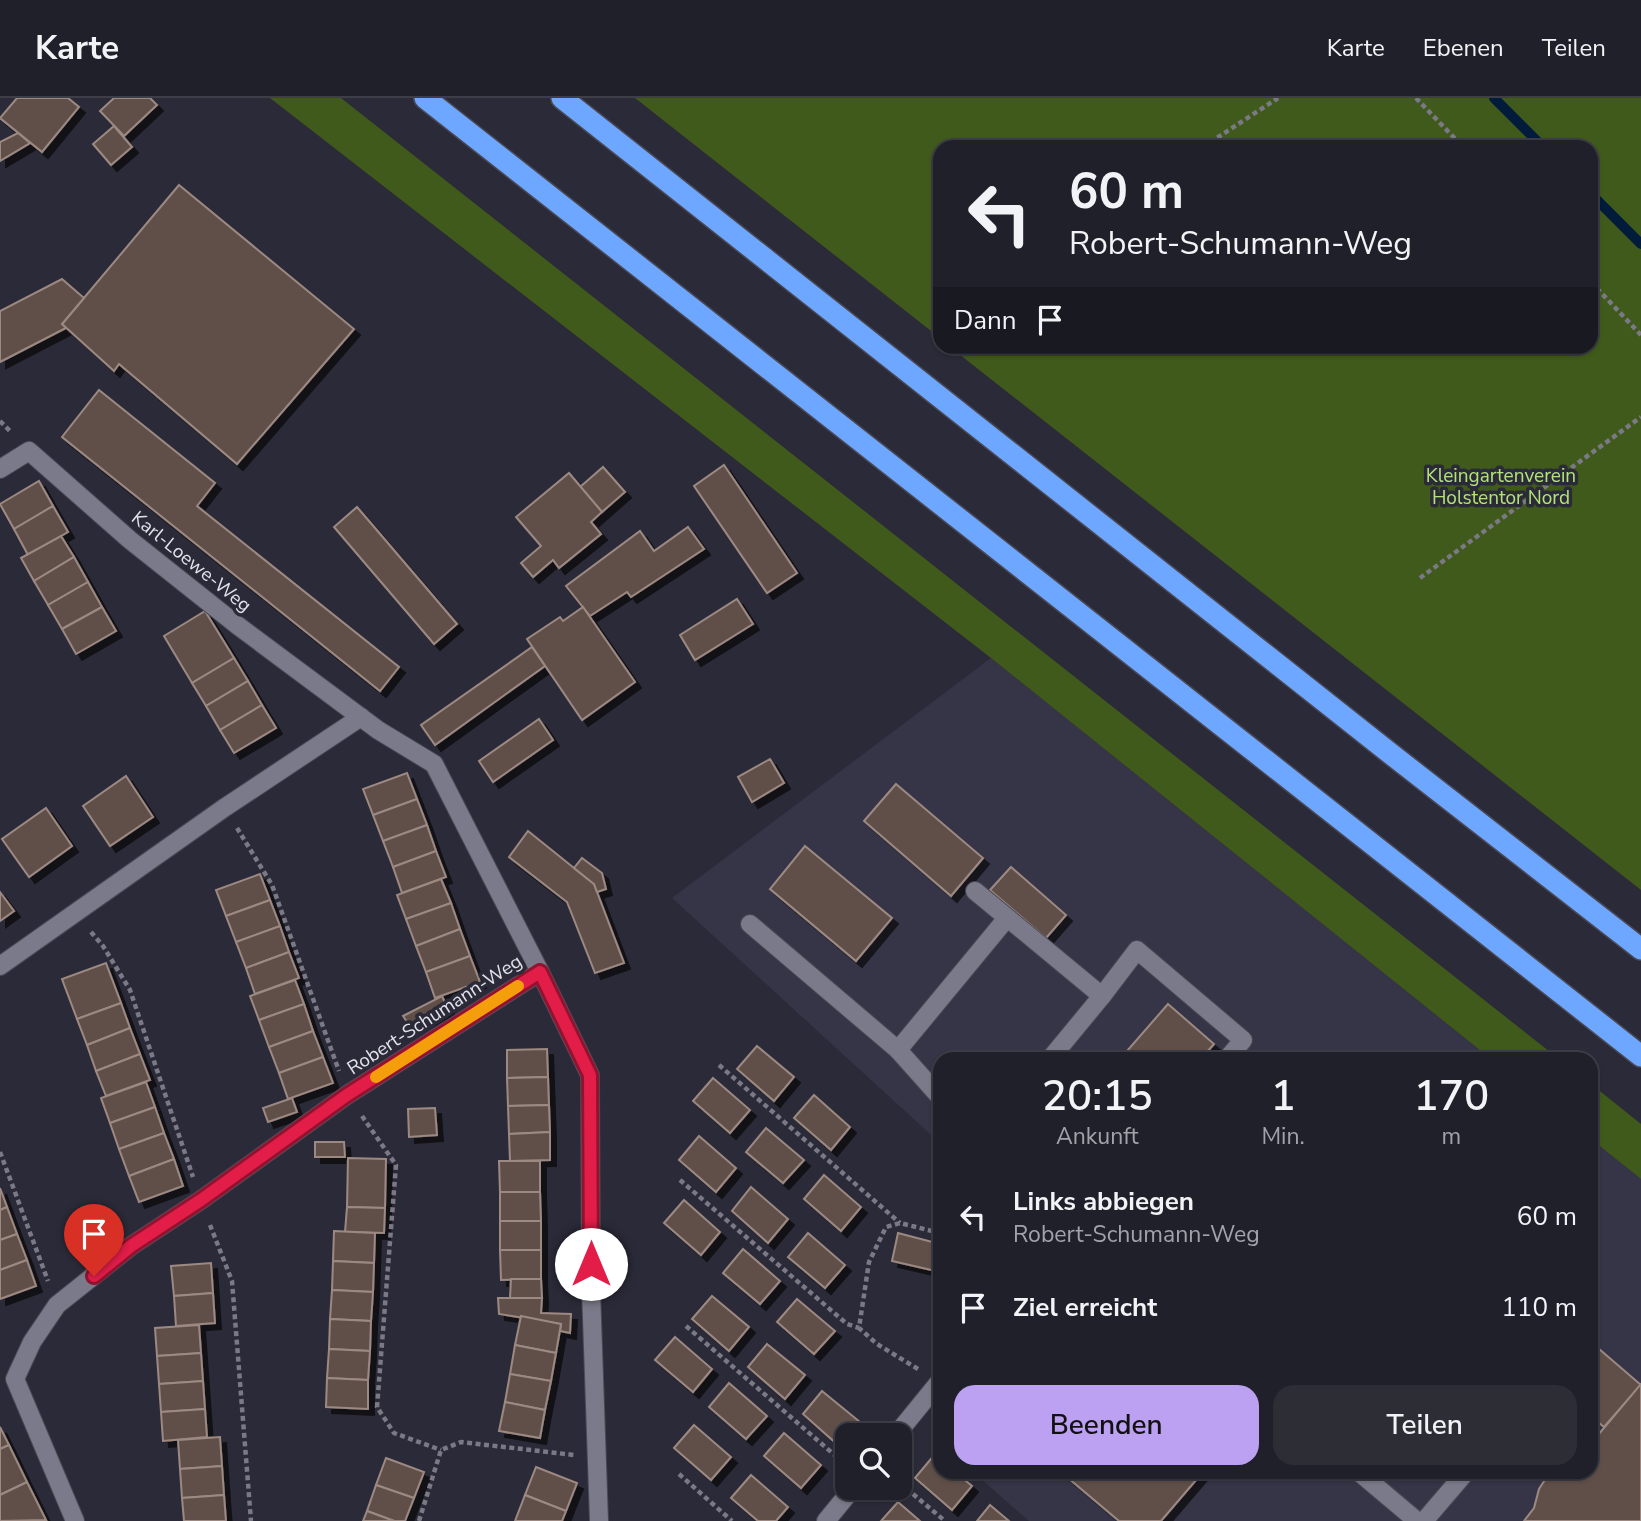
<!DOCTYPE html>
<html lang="de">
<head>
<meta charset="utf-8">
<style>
	:root { --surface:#20202a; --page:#2d2d36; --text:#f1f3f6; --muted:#a2a3a8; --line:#3d3e47; --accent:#bca0f2 }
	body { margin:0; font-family:"Nunito Sans",sans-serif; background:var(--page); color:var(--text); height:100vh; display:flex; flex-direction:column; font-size:26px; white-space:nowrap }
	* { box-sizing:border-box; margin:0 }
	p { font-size:23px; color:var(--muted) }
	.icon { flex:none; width:38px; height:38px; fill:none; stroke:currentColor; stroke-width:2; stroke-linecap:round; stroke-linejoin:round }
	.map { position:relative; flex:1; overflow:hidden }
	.side { position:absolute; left:933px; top:954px; width:665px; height:427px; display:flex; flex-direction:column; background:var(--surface); border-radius:21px; box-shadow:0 2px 5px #0004,0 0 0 2px var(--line) }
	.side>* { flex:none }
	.guide { position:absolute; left:933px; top:42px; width:665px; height:214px; border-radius:21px; box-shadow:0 2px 5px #0004,0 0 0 2px var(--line); background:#20202a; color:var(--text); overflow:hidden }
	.buttons { position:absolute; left:835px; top:1325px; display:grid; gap:14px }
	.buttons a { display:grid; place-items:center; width:77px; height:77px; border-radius:14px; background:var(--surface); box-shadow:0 2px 5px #0004,0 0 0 2px var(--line); font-size:35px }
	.pin { position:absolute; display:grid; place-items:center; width:60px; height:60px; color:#fff; margin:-72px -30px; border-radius:50% 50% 50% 0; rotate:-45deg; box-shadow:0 0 7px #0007 }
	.pin .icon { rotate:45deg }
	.me { position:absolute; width:77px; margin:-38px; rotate:0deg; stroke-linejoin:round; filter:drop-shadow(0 0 5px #0008) }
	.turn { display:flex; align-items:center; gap:24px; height:147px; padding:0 21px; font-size:32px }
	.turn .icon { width:91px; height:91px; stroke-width:2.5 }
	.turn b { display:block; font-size:49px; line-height:60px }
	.then { display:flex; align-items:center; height:66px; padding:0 21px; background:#0003; gap:14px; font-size:26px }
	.eta { display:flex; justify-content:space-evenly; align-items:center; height:119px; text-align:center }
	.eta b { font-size:42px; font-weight:600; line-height:49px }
	.button { display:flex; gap:14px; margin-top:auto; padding:14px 21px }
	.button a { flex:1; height:80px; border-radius:21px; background:var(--accent); color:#111; font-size:28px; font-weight:600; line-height:80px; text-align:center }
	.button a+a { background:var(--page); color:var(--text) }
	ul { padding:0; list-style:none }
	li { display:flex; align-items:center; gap:21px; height:91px; padding:0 21px }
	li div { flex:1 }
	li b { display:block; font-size:26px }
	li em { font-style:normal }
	header { display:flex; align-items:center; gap:42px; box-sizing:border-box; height:98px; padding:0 35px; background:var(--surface); border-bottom:2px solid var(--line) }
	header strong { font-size:33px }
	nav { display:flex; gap:38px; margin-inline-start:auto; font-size:24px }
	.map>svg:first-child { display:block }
	.built { fill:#363547 }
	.green { fill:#405a1b }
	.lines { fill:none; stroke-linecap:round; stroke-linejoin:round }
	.stream { stroke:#011b3b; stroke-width:10 }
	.building { fill:#61504a; stroke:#9c8982; stroke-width:2; filter:url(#shadow) }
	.minor-casing { stroke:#4a4854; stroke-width:20 }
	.highway-casing { stroke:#4a4854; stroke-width:24 }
	.path { stroke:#7a7985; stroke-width:4.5; stroke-dasharray:5 3.5; stroke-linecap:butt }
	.minor { stroke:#7a7a8a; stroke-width:18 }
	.highway { stroke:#6ea7ff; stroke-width:21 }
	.route-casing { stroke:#92132f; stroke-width:18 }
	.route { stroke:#e11d48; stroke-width:12 }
	.slow { stroke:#f59e0b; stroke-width:12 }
	.labels { text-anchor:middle; stroke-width:7; stroke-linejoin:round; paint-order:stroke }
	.park-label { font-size:19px; fill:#b3e375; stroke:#2b2a38 }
	.street-label { font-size:19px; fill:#e2e2eb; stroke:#2b2a38 }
</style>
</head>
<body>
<header>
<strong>Karte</strong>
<nav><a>Karte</a><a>Ebenen</a><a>Teilen</a></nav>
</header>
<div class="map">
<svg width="1641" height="1423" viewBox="0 0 1641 1423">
	<defs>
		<filter id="shadow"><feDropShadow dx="6" dy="6" stdDeviation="0" flood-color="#0009"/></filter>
	</defs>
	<rect width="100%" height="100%" fill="#2b2a38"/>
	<g class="built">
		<polygon points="991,560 1491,961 940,961 940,1045 672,800"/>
		<polygon points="1591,1041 1641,1081 1641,1423 1029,1423 973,1374 1591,1374"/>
	</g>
	<g class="green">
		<polygon points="270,0 341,0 1559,961 1491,961 991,560"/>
		<polygon points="635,0 1641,0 1641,792 950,249 1591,248 1591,49 940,49 940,240"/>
		<polygon points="1591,986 1641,1026 1641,1081 1591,1041"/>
	</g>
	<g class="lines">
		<g class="stream">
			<polyline points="1494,0 1543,49"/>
			<polyline points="1591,96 1641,146"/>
		</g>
	</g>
	<g class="building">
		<polygon points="17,0 68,0 79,9 42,54 0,20"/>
		<polygon points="114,0 150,0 157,7 124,38 100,13"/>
		<polygon points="114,28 132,49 111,67 93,46"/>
		<polygon points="18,35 30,45 0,63 0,44"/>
		<polygon points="179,87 354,231 237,366 119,266 114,273 62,226"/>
		<polygon points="62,181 84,200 62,226 66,230 0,264 0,213"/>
		<polygon points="99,292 215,385 197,408 399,569 380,593 62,339"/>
		<polygon points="724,367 797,475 767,495 694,388"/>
		<polygon points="603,369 625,394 602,414 580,389"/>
		<polygon points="569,375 602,414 591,424 601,436 559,470 553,462 533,479 521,465 541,448 516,419"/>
		<polygon points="39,383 53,408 14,431 0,406"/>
		<polygon points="53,408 68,434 28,457 14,431"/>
		<polygon points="357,409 457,526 434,546 334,429"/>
		<polygon points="688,429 704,451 631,499 627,494 590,518 566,488 640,433 654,453"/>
		<polygon points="61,438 74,459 34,483 21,460"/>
		<polygon points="74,459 88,484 48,507 34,483"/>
		<polygon points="88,484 102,509 62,531 48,507"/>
		<polygon points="737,501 753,526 695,562 680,537"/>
		<polygon points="102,509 116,533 76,556 62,531"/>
		<polygon points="583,509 635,584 582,622 527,541 560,519 563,523"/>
		<polygon points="205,513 234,560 192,585 164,538"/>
		<polygon points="532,549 545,568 435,647 421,627"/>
		<polygon points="234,560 248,583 206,608 192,585"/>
		<polygon points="248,583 262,607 220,632 206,608"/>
		<polygon points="262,607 276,630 234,655 220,632"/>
		<polygon points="539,621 553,642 493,684 479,663"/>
		<polygon points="770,661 784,685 752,704 738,679"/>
		<polygon points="407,675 417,701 373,717 363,691"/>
		<polygon points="126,678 153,719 110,748 83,708"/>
		<polygon points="896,686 983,760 951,798 864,723"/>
		<polygon points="417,701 427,727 383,743 373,717"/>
		<polygon points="46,710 72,748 29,779 2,741"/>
		<polygon points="427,727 436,753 393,769 383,743"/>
		<polygon points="528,733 594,786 624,865 595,875 567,804 509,759"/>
		<polygon points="805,748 892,820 856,863 770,791"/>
		<polygon points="436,753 446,779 402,795 393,769"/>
		<polygon points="582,760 602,775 606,791 597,794 594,786 574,770"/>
		<polygon points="1011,769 1066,817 1046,840 990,792"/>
		<polygon points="260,776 270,802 226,818 216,792"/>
		<polygon points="441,781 451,805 406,821 397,797"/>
		<polygon points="0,794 14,813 0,823"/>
		<polygon points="270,802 280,828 236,844 226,818"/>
		<polygon points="451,805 460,831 416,848 406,821"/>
		<polygon points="280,828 289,854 246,870 236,844"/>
		<polygon points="460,831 470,858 426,874 416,848"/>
		<polygon points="289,854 299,880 255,896 246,870"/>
		<polygon points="470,858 480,884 435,900 426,874"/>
		<polygon points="106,865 121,905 77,921 62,881"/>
		<polygon points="295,882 304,906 259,922 250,898"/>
		<polygon points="442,898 448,911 411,930 403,918"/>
		<polygon points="121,905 130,930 87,947 77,921"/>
		<polygon points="304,906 313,933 269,949 259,922"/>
		<polygon points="1168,906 1214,946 1201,961 1120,961"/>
		<polygon points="130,930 140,956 96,973 87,947"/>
		<polygon points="313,933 323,959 279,975 269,949"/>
		<polygon points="757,948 794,979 774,1003 737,971"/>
		<polygon points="547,951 548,979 507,980 507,952"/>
		<polygon points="140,956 150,982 106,998 96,973"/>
		<polygon points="323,959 333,985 288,1001 279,975"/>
		<polygon points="548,979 549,1007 508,1008 507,980"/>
		<polygon points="713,980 750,1012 730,1035 693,1003"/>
		<polygon points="146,984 155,1009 110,1025 101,1000"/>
		<polygon points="814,997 850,1029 831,1052 794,1020"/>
		<polygon points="292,1000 297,1014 268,1024 263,1010"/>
		<polygon points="549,1007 550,1034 509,1036 508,1008"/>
		<polygon points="155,1009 164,1035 119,1051 110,1025"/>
		<polygon points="435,1010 437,1037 409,1039 408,1011"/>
		<polygon points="766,1030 804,1062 783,1085 746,1054"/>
		<polygon points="550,1034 550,1062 510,1063 509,1036"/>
		<polygon points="164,1035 174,1061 129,1078 119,1051"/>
		<polygon points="699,1038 736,1070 716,1094 679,1062"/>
		<polygon points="315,1044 344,1044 345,1059 315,1059"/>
		<polygon points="348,1060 386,1061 385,1110 347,1109"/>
		<polygon points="174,1061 183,1088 139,1104 129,1078"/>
		<polygon points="499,1063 540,1063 540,1094 500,1094"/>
		<polygon points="824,1077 861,1109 841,1133 804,1101"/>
		<polygon points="751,1089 788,1121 768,1145 732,1113"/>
		<polygon points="0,1090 7,1109 0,1112"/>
		<polygon points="500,1094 540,1094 541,1123 500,1123"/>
		<polygon points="684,1102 720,1134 701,1157 664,1125"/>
		<polygon points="7,1109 17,1136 0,1142 0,1112"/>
		<polygon points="347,1109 385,1110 384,1135 345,1134"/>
		<rect x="500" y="1123" width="41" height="29"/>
		<polygon points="334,1133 375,1135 374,1165 333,1163"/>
		<polygon points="808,1135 845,1167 825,1190 788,1159"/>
		<polygon points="898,1135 940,1146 940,1174 892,1163"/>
		<polygon points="17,1136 27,1162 0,1172 0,1142"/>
		<polygon points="743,1151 780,1183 760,1206 723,1175"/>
		<polygon points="500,1152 541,1152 541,1181 501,1182"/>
		<polygon points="27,1162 36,1188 0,1201 0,1172"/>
		<polygon points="333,1163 374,1165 373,1194 332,1192"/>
		<polygon points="211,1165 213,1195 174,1198 171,1168"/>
		<polygon points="511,1181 541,1181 542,1200 510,1200"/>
		<polygon points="332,1192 373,1194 371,1223 330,1221"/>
		<polygon points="213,1195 215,1225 176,1228 174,1198"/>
		<polygon points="712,1198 749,1229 729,1253 692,1221"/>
		<polygon points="498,1200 542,1200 541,1215 571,1216 570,1235 560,1233 561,1226 499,1216"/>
		<polygon points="797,1201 835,1233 814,1256 777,1224"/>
		<polygon points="521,1218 561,1226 556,1255 515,1247"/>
		<polygon points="330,1221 371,1223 370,1253 329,1251"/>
		<polygon points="199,1227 201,1255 157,1258 155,1230"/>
		<polygon points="675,1239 712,1271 693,1294 655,1262"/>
		<polygon points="1591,1244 1641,1287 1604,1329 1591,1318"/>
		<polygon points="767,1246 805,1277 785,1301 748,1269"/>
		<polygon points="515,1247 556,1255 551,1283 510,1276"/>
		<polygon points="329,1251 370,1253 368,1282 327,1280"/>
		<polygon points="201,1255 203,1283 159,1286 157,1258"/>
		<polygon points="510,1276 551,1283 545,1312 505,1304"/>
		<polygon points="327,1280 368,1282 368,1311 326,1309"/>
		<polygon points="203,1283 205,1311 161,1314 159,1286"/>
		<polygon points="729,1285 767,1318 746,1341 709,1309"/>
		<polygon points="1641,1286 1641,1423 1524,1423 1534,1410 1539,1391 1550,1374 1591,1374 1591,1339 1598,1337"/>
		<polygon points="822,1293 860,1324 839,1348 803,1316"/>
		<polygon points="505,1304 545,1312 540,1340 499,1333"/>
		<polygon points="205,1311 207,1339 163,1343 161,1314"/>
		<polygon points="694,1327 731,1359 711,1382 674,1350"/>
		<polygon points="0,1329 9,1347 0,1351"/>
		<polygon points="784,1335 821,1367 801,1390 764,1358"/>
		<polygon points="220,1339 222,1368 180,1371 178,1342"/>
		<polygon points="9,1347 27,1384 0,1397 0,1351"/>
		<polygon points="935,1356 940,1361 940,1374 955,1374 972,1388 952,1412 915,1380"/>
		<polygon points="386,1360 424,1374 414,1400 376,1387"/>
		<polygon points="222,1368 224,1397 182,1400 180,1371"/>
		<polygon points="536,1369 577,1385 566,1413 525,1397"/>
		<polygon points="1061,1374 1203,1374 1161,1423 1119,1423"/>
		<polygon points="751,1377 788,1409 776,1423 758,1423 731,1400"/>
		<polygon points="27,1384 46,1422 0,1423 0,1397"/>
		<polygon points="376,1387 414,1400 405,1423 394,1423 367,1413"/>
		<polygon points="224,1397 226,1423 184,1423 182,1400"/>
		<polygon points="525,1397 566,1413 562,1423 515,1423"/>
		<polygon points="898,1404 920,1423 881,1423"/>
		<polygon points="990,1407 1009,1423 977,1423"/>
		<polygon points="367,1413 394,1423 363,1423"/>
	</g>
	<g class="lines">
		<g class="minor-casing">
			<g id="minor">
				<polyline points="0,371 29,353 130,442 237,527 378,632 434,666 540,874 590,977 591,1192 599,1423"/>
				<polyline points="975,793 1102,898"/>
				<polyline points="750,826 898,952 940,999"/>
				<polyline points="0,868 224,710 361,619"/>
				<polyline points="898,952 1007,820"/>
				<polyline points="1050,961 1102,898 1137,852 1243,942 1227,961"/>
				<polyline points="896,1337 940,1283"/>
				<polyline points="1359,1374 1417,1423"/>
				<polyline points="75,1423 15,1281 32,1244 57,1207 131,1148 201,1102 347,997 540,874"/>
				<polyline points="826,1423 853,1390"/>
				<polyline points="1424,1423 1466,1374"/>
			</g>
		</g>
		<g class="highway-casing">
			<g id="highway">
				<polyline points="425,0 1641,958"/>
				<polyline points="562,0 1391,656 1641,851"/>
			</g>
		</g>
		<g class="path">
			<polyline points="1416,0 1463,49"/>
			<polyline points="1203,49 1278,0"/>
			<polyline points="1591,184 1641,237"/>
			<polyline points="0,323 12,335"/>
			<polyline points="1420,480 1641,319"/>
			<polyline points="237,730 272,787 339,973"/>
			<polyline points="91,834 103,848 130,892 193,1079"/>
			<polyline points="719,967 900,1125"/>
			<polyline points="362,1018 396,1067 377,1309 394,1335 441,1352"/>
			<polyline points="0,1054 48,1183"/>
			<polyline points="680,1082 847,1226 859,1230"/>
			<polyline points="210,1127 232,1183 251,1423"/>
			<polyline points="686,1228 846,1367"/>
			<polyline points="918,1271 877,1246 859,1230 869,1164 886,1129 900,1125 940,1135"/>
			<polyline points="679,1376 732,1423"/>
			<polyline points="900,1385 945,1423"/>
			<polyline points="419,1423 441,1352 461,1344 574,1357"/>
		</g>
		<use href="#minor" class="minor"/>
		<use href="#highway" class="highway"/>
	</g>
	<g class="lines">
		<g class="route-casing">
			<polyline id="route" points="94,1178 131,1148 201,1102 347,997 540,874 590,977 591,1166"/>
		</g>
		<use href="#route" class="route"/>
		<polyline class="slow" points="376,979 518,888"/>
	</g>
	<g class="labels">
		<g class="park-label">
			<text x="1501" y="384">Kleingartenverein<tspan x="1501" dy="22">Holstentor Nord</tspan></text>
		</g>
		<g class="street-label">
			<text transform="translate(192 463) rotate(39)" y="7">Karl-Loewe-Weg</text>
			<text transform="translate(434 916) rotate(-33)" y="7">Robert-Schumann-Weg</text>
		</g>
	</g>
</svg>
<div class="buttons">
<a><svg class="icon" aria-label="search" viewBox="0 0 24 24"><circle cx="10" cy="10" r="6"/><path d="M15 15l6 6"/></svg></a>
</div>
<div class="pin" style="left:94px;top:1178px;background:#d93025"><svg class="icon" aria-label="arrive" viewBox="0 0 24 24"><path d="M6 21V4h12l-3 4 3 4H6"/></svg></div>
<svg class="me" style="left:591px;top:1166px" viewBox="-20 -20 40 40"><circle r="19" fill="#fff"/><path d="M0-13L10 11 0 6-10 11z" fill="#e11d48"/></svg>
<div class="guide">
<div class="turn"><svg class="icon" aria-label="left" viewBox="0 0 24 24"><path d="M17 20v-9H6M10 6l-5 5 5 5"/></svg><div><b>60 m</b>Robert-Schumann-Weg</div></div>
<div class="then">Dann<svg class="icon" aria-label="arrive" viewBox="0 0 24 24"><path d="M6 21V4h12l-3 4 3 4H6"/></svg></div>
</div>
<section class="side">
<div class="eta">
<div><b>20:15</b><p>Ankunft</p></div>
<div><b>1</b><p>Min.</p></div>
<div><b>170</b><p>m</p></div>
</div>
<ul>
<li><svg class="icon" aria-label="left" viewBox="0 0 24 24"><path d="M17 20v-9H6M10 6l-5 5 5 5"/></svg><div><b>Links abbiegen</b><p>Robert-Schumann-Weg</p></div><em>60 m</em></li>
<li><svg class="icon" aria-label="arrive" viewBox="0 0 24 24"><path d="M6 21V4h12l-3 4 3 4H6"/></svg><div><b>Ziel erreicht</b></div><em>110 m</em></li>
</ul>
<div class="button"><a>Beenden</a><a>Teilen</a></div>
</section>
</div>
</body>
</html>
